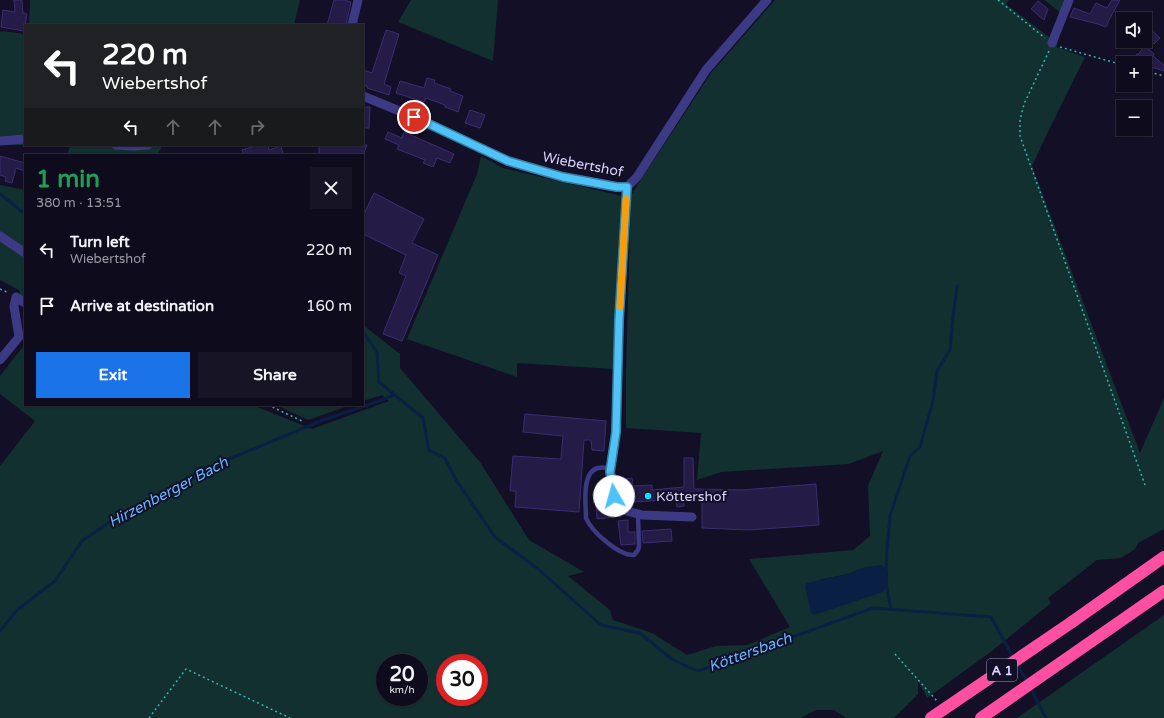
<!DOCTYPE html>
<html lang="en">
<head>
<meta charset="utf-8">
<style>
	:root { --surface:#0e0b1c; --page:#171425; --text:#f1f3f6; --muted:#9b9ba3; --line:#2e2b3b; --accent:#1a73e8 }
	body { margin:0; font-family:"Varela Round",sans-serif; background:var(--page); color:var(--text); height:100vh; display:flex; flex-direction:column; font-size:15px; white-space:nowrap }
	* { box-sizing:border-box; margin:0 }
	p { font-size:13px; color:var(--muted) }
	.icon { flex:none; width:22px; height:22px; fill:none; stroke:currentColor; stroke-width:2; stroke-linecap:round; stroke-linejoin:round }
	.map { position:relative; flex:1; overflow:hidden }
	.drawer { position:absolute; left:24px; top:154px; width:340px; height:252px; display:flex; flex-direction:column; background:var(--surface); border-radius:0px; box-shadow:0 1px 3px #0004,0 0 0 1px var(--line) }
	.drawer>* { flex:none }
	.top-card { position:absolute; left:24px; top:24px; width:340px; height:122px; border-radius:0px; box-shadow:0 1px 3px #0004,0 0 0 1px var(--line); background:#202124; color:#fff; overflow:hidden }
	.controls { position:absolute; left:1116px; top:12px; display:grid; gap:8px }
	.controls a { display:grid; place-items:center; width:36px; height:36px; border-radius:0px; background:var(--surface); box-shadow:0 1px 3px #0004,0 0 0 1px var(--line); font-size:20px }
	.speed { position:absolute; left:376px; top:654px; display:flex; gap:8px; font-size:20px; font-weight:700; text-align:center }
	.speed>* { display:grid; place-content:center; width:52px; height:52px; border-radius:50%; background:var(--surface); box-shadow:0 1px 3px #0004,0 0 0 1px var(--line); line-height:1 }
	.speed small { font-size:10px; font-weight:400 }
	.speed .limit { border:6px solid #d22; background:#fff; color:#111 }
	.pin { position:absolute; display:grid; place-items:center; width:34px; height:34px; color:#fff; margin:-17px; border:2px solid #fff; border-radius:50%; box-shadow:0 1px 4px #0007 }
	.me { position:absolute; width:44px; margin:-22px; rotate:353deg; stroke-linejoin:round; filter:drop-shadow(0 0 3px #0008) }
	.turn { display:flex; align-items:center; gap:14px; height:84px; padding:0 12px; font-size:18px }
	.turn .icon { width:52px; height:52px; stroke-width:2.5 }
	.turn b { display:block; font-size:28px; line-height:34px }
	.lanes { display:flex; align-items:center; height:38px; padding:0 12px; background:#0003; justify-content:center; gap:20px; direction:ltr }
	.lanes .off { opacity:.35 }
	.round { display:grid; place-items:center; flex:none; width:42px; height:42px; border-radius:0px; background:var(--page) }
	.headline { display:flex; align-items:center; justify-content:space-between; height:68px; padding:0 12px }
	h1 { font-size:24px; font-weight:700; line-height:30px; color:#1e9e55 }
	.primary-button { display:flex; gap:8px; margin-top:auto; padding:8px 12px }
	.primary-button a { flex:1; height:46px; border-radius:0px; background:var(--accent); color:#fff; font-size:16px; font-weight:700; line-height:46px; text-align:center }
	.primary-button a+a { background:var(--page); color:var(--text) }
	ul { padding:0; list-style:none }
	li { display:flex; align-items:center; gap:12px; height:56px; padding:0 12px }
	li div { flex:1 }
	li b { display:block; font-size:15px }
	li em { font-style:normal }
	.map>svg:first-child { display:block }
	.green { fill:#12302f; fill-rule:evenodd }
	.water { fill:#0a1f44 }
	.lines { fill:none; stroke-linecap:round; stroke-linejoin:round }
	.stream { stroke:#0a1f44; stroke-width:3 }
	.building { fill:#241b47; stroke:#3b2d73 }
	.path { stroke:#2fb8b0; stroke-width:1.5; stroke-dasharray:2 3; stroke-linecap:butt }
	.lane { stroke:#3d3a85; stroke-width:4.5 }
	.street { stroke:#3d3a85; stroke-width:9 }
	.highway { stroke:#ff4fa3; stroke-width:12 }
	.highway-bridge { stroke:#ff4fa3; stroke-width:12 }
	.route-casing { stroke:#337fa1; stroke-width:10 }
	.route { stroke:#4fc3f7; stroke-width:7 }
	.slow { stroke:#f59e0b; stroke-width:7 }
	.poi-dot { fill:#00e5ff; stroke:#130f26; stroke-width:1.5 }
	.labels { text-anchor:middle; stroke-width:4; stroke-linejoin:round; paint-order:stroke }
	.shield { fill:#130f26; stroke:#9e99be; stroke-width:1 }
	.shield-label { font-size:13px; font-weight:bold; fill:#d9d4ff }
	.street-label { font-size:14px; fill:#d9d4ff; stroke:#130f26 }
	.poi-label { font-size:14px; fill:#d9d4ff; stroke:#130f26; text-anchor:start }
	.water-label { font-size:15px; font-style:italic; fill:#62b6ff; stroke:#130f26 }
</style>
</head>
<body>
<div class="map">
<svg width="1164" height="718" viewBox="0 0 1164 718">
	<rect width="100%" height="100%" fill="#130f26"/>
	<g class="green">
		<polygon points="30,0 300,0 294,25 29,25"/>
		<polygon points="411,0 498,0 493,61 398,22"/>
		<path d="M775,0H1009L1006,4L1058,44L1056,47L1085,57L1047,134L1032,166L1140,453L1164,398V529L1138,543L1135,549L1121,558L1097,560L1048,598L1051,603L992,651L927,698L918,681V694L894,718H846L834,710H816L801,718H0V466L35,421L0,394V376L25,344V405H252L312,429L389,401L382,395L363,401V325L400,354V368L480,462L529,540L584,572L568,576L610,610L613,620L652,633L687,655L716,646L747,645L790,627L749,559L853,550L870,536L868,486L883,451L849,464L721,472L697,480L701,433L626,428V370L631,195L711,73ZM866,567L885,568L888,574L887,585L819,580L848,574ZM385,663H419V697H385ZM445,663H479V697H445Z"/>
		<polygon points="1044,0 1066,0 1060,12"/>
		<polygon points="2,31 25,34 25,145 2,145 0,142 0,32"/>
		<polygon points="27,145 163,145 157,155 67,155 70,146"/>
		<polygon points="481,156 503,168 622,196 613,369 517,363 517,377 407,339 477,174"/>
		<polygon points="0,185 25,190 25,315 19,290 0,280"/>
		<polygon points="276,405 351,405 308,420"/>
		<polygon points="1164,615 1164,718 1017,718"/>
	</g>
	<path class="water" d="M882,565C891,572 889,583 883,592L814,615L811,613L805,586L807,583L848,574L866,567Z"/>
	<g class="lines">
		<g class="stream">
			<polyline points="0,194 25,214"/>
			<polyline points="363,332 377,352 379,382 423,418 429,450 445,458 456,480 495,537 537,568 601,625 640,633 673,660 698,671 873,608 991,617 1014,659"/>
			<polyline points="886,574 887,550 890,516 910,456 920,447 933,401 937,371 950,350 953,317 957,286"/>
			<polyline points="886,584 891,609"/>
			<polyline points="0,631 17,610 55,581 82,541 114,519 153,498 198,472 229,459 323,420 379,401 394,395"/>
			<polyline points="1017,664 1028,683"/>
			<polyline points="1030,688 1046,718"/>
		</g>
	</g>
	<g class="building">
		<polygon points="14,0 22,0 23,13 27,14 24,31 1,27 3,10 15,12"/>
		<polygon points="334,0 344,0 351,2 346,25 327,25"/>
		<polygon points="1112,0 1120,0 1108,22 1107,26 1105,27 1098,24 1070,17 1074,8 1090,14 1096,3 1107,8"/>
		<polygon points="1038,1 1048,9 1044,20 1031,9"/>
		<polygon points="1145,24 1160,38 1154,44 1145,37"/>
		<polygon points="386,30 399,34 384,84 391,87 389,95 367,88 367,86 363,85 363,70 372,73"/>
		<polygon points="1144,45 1154,54 1153,56 1164,65 1164,71 1145,65 1146,64 1145,63 1131,60 1137,54 1139,54"/>
		<polygon points="427,78 435,80 434,83 451,89 450,91 463,96 458,112 445,107 445,105 426,98 424,102 396,93 400,81 424,88"/>
		<polygon points="363,107 370,107 369,128 363,128"/>
		<polygon points="470,110 485,115 480,128 465,123"/>
		<polygon points="388,132 402,138 404,132 454,154 450,163 437,158 433,167 423,163 425,160 397,149 399,145 385,139"/>
		<polygon points="259,145 268,145 269,150 281,146 283,154 279,155 244,155 242,150"/>
		<polygon points="319,145 367,145 363,155 319,155"/>
		<polygon points="0,156 25,163 25,171 16,168 12,183 5,181 6,177 0,175"/>
		<polygon points="374,193 424,219 412,243 438,255 402,341 383,334 406,276 399,273 406,255 363,234 363,216"/>
		<polygon points="525,414 606,421 604,451 592,450 591,440 584,440 579,512 515,507 516,491 510,491 513,456 561,459 563,436 523,432"/>
		<polygon points="684,458 693,458 694,489 742,490 816,484 819,525 749,530 702,528 702,499 684,499 684,506 677,507 676,499 620,503 617,480 632,478 633,486 652,485 652,490 684,487"/>
		<polygon points="595,488 606,488 609,509 611,512 616,514 616,517 597,519"/>
		<polygon points="628,520 628,532 635,532 635,544 621,545 618,521"/>
		<polygon points="671,529 672,541 643,543 642,531"/>
	</g>
	<g class="lines">
		<g class="path">
			<polyline points="998,0 1045,38"/>
			<polyline points="1060,47 1123,65"/>
			<polyline points="1049,51 1024,104 1020,120 1020,136 1145,485"/>
			<polyline points="1145,71 1164,76"/>
			<polyline points="0,289 9,293"/>
			<polyline points="268,405 302,421"/>
			<polyline points="895,654 937,701"/>
			<polyline points="149,718 186,669 290,718"/>
		</g>
		<path class="lane" d="M611,468C607,468 602,467 598,468C581,472 586,505 586,518C591,531 619,556 634,555L638,550L639,546L638,514"/>
		<g class="street">
			<polyline points="352,25 358,0"/>
			<polyline points="1052,43 1069,0"/>
			<polyline points="363,96 426,122 508,161 563,177 617,187 627,187 637,177 706,70 767,0"/>
			<polyline points="0,141 25,139"/>
			<polyline points="116,145 134,146 148,145"/>
			<polyline points="627,187 619,320 616,432 610,472 615,508 642,515 692,517"/>
			<polyline points="0,236 25,253"/>
			<polyline points="0,360 19,337 14,306 16,297 25,303"/>
		</g>
		<g class="highway">
			<polyline points="1072,622 1164,557"/>
			<polyline points="981,718 1164,591"/>
		</g>
		<polyline class="highway-bridge" points="931,718 1072,622"/>
	</g>
	<g class="lines">
		<g class="route-casing">
			<polyline id="route" points="414,117 508,161 563,177 617,187 627,187 619,320 616,432 610,472 614,496"/>
		</g>
		<use href="#route" class="route"/>
		<polyline class="slow" points="620,306 626,199"/>
	</g>
	<circle class="poi-dot" cx="648" cy="496" r="4"/>
	<g class="labels">
		<rect class="shield" x="987" y="659" width="30" height="22" rx="3"/>
		<g class="shield-label">
			<text x="1002" y="675">A 1</text>
		</g>
		<g class="street-label">
			<text transform="translate(583 164) rotate(11)" y="5">Wiebertshof</text>
		</g>
		<g class="poi-label">
			<text x="656" y="501">Köttershof</text>
		</g>
		<g class="water-label">
			<text transform="translate(168 492) rotate(-28)" y="5">Hirzenberger Bach</text>
			<text transform="translate(750 652) rotate(-20)" y="5">Köttersbach</text>
		</g>
	</g>
</svg>
<div class="controls">
<a><svg class="icon" aria-label="sound" viewBox="0 0 24 24"><path d="M4 9h4l5-4v14l-5-4H4zM17 9q2 3 0 6"/></svg></a>
<a>+</a>
<a>−</a>
</div>
<div class="speed"><div>20<small>km/h</small></div><div class="limit">30</div></div>
<div class="pin" style="left:414px;top:117px;background:#d93025"><svg class="icon" aria-label="arrive" viewBox="0 0 24 24"><path d="M6 21V4h12l-3 4 3 4H6"/></svg></div>
<svg class="me" style="left:614px;top:496px" viewBox="-20 -20 40 40"><circle r="19" fill="#fff"/><path d="M0-13L10 11 0 6-10 11z" fill="#4fc3f7"/></svg>
<div class="top-card">
<div class="turn"><svg class="icon" aria-label="left" viewBox="0 0 24 24"><path d="M17 20v-9H6M10 6l-5 5 5 5"/></svg><div><b>220 m</b>Wiebertshof</div></div>
<div class="lanes"><svg class="icon" aria-label="left" viewBox="0 0 24 24"><path d="M17 20v-9H6M10 6l-5 5 5 5"/></svg><svg class="icon off" aria-label="ahead" viewBox="0 0 24 24"><path d="M12 20V5M6 11l6-6 6 6"/></svg><svg class="icon off" aria-label="ahead" viewBox="0 0 24 24"><path d="M12 20V5M6 11l6-6 6 6"/></svg><svg class="icon off" aria-label="right" viewBox="0 0 24 24"><path d="M7 20v-9h11M14 6l5 5-5 5"/></svg></div>
</div>
<section class="drawer">
<div class="headline"><div><h1>1 min</h1><p>380 m · 13:51</p></div><a class="round"><svg class="icon" aria-label="close" viewBox="0 0 24 24"><path d="M6 6l12 12M18 6L6 18"/></svg></a></div>
<ul>
<li><svg class="icon" aria-label="left" viewBox="0 0 24 24"><path d="M17 20v-9H6M10 6l-5 5 5 5"/></svg><div><b>Turn left</b><p>Wiebertshof</p></div><em>220 m</em></li>
<li><svg class="icon" aria-label="arrive" viewBox="0 0 24 24"><path d="M6 21V4h12l-3 4 3 4H6"/></svg><div><b>Arrive at destination</b></div><em>160 m</em></li>
</ul>
<div class="primary-button"><a>Exit</a><a>Share</a></div>
</section>
</div>
</body>
</html>
